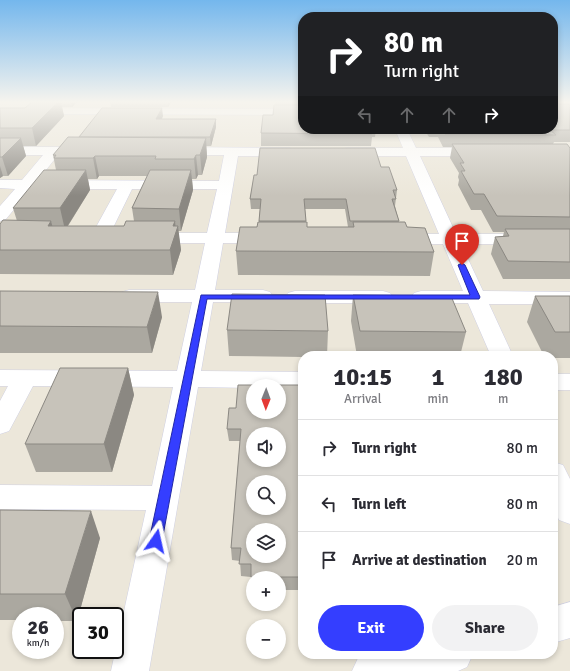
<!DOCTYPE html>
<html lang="en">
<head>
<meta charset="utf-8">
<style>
	:root { --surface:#fff; --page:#f2f2f3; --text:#2b2b33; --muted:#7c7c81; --line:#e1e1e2; --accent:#343eff }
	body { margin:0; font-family:Signika,sans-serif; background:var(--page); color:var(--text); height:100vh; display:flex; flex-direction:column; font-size:15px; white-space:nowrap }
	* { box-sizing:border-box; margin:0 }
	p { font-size:13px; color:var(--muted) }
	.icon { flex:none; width:22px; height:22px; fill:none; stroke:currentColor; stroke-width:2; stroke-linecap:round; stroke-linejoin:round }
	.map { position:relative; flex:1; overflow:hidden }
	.details { position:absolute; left:298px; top:351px; width:260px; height:308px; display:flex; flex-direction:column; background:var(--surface); border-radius:16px; box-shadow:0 2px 6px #0003 }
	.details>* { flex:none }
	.top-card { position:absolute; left:298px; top:12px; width:260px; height:122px; border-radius:16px; box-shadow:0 2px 6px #0003; background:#202124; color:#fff; overflow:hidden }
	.needle { width:26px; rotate:181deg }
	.buttons { position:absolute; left:246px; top:379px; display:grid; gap:8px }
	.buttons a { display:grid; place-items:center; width:40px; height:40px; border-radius:50%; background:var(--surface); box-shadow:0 2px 6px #0003; font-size:20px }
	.speed { position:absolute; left:12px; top:607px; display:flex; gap:8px; font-size:20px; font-weight:700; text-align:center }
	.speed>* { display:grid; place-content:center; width:52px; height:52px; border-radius:50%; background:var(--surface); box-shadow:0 2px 6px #0003; line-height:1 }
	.speed small { font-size:10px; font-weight:400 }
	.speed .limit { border:2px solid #111; border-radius:6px; background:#fff; color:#111 }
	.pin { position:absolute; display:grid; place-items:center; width:34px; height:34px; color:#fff; margin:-41px -17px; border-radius:50% 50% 50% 0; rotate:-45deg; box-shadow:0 0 4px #0007 }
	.pin .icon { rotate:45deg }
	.me { position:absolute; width:44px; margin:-22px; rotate:11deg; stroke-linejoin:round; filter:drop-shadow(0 0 3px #0008) }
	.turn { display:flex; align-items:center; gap:14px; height:84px; padding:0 20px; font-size:18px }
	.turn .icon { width:52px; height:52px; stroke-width:2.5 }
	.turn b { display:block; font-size:28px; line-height:34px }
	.lanes { display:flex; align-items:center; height:38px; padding:0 20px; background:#0003; justify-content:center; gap:20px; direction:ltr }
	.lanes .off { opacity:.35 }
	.eta { display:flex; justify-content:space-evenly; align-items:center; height:68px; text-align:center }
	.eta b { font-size:24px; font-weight:800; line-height:28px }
	.primary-button { display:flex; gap:8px; margin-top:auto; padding:8px 20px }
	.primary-button a { flex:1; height:46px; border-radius:24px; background:var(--accent); color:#fff; font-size:16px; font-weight:800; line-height:46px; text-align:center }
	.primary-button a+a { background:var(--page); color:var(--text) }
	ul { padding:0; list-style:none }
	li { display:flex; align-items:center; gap:12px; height:56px; padding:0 20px; border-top:1px solid var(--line) }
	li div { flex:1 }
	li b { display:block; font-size:15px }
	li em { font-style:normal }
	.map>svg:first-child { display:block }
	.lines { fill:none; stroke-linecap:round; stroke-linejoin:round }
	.minor-casing { stroke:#cfd0e3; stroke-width:1 }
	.minor { fill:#fff; fill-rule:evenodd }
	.wall { fill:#aba8a0; fill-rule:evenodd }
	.shaded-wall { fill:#8b8882 }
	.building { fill:#c7c3ba; stroke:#8b8882; fill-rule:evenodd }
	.route { fill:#343eff; stroke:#2228a6 }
</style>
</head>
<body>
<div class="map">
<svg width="570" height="671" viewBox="0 0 570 671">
	<rect width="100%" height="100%" fill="#ece7da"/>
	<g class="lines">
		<g class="minor-casing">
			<g id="minor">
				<polygon points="0,108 303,109 303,115 0,114"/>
				<polygon points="395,129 407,129 416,148 481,148 486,149 488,152 486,155 481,156 420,156 456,234 570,234 570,244 461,244 483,291 570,292 570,304 489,304 513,356 491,356 468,303 421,303 414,301 411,297 414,293 421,291 463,291 443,244 399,244 393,243 390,239 393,235 399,234 439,234 406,156 347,156 342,155 340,152 342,149 347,148 403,148"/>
				<polygon points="0,147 87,147 92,148 94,151 92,154 87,155 58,155 38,180 219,181 224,155 177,155 172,154 170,151 172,148 177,147 289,148 294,149 296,152 294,155 289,156 238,156 225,233 269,233 275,234 278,238 275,242 269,243 223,243 215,290 263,290 270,292 273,296 270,300 263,302 213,302 201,371 303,372 303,388 279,388 279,386 253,386 253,388 198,387 149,671 111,671 146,510 0,509 0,485 152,486 173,387 33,386 9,431 0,434 0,401 8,386 0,386 0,370 177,371 192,302 129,302 122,300 119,296 122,292 129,290 195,290 205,243 149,243 143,242 140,238 143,234 149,233 207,233 217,189 132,189 108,238 105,242 99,243 93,242 90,238 117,189 31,189 6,219 0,221 0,206 15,189 0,188 0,180 22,180 43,155 0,155"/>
				<polygon points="295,291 383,291 390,293 393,297 390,301 383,303 295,303 288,301 285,297 288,293"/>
				<rect x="553" y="374" width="17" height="16"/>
				<polygon points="553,462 563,465 570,479 570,524 559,520 553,507"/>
				<polygon points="570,602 570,638 553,643 553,607"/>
				<polygon points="366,654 473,654 467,667 458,671 352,671 358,658"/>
			</g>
		</g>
		<use href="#minor" class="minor"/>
	</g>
	<g class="wall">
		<polygon points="32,102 77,102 72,107 62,107 64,116 36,146 23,146 26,156 8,176 3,176 0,178 0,108 25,108"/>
		<polygon points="110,102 171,102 168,107 111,107"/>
		<polygon points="275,102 303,102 303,129 376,129 375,137 372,137 371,146 261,146 261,133 273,115"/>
		<polygon points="553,102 560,102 559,104 570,104 570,142 554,142 553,144 570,148 570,279 503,279 491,254 495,237 503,236 504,232 493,232 481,210 471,210 458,185 459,180 458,177 459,173 450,158 452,147 443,147 438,137 429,137 424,129 553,129"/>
		<path d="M163,116L162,119H216V127L211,146H206L207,157L202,175H198L196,179H192L193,190L181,231H178L181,250L173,275L0,274V224L17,221L13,208L56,170L53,155L79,137ZM99,176H147L132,208L134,221L124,226H68L90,190L88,179H97Z"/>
		<path d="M381,167L397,190L395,206L399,222L407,227L434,252L430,276L238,275L236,251L257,227L259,222L260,209H251L250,199ZM305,209H345L348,227H307L306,222Z"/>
		<polygon points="0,291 162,317 152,353 0,353"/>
		<polygon points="353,295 466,332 460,356 357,356 351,321"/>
		<polygon points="535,296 570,296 570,358 553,358 553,356 544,356 527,322"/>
		<polygon points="227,330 328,331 327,356 303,356 303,357 229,356"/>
		<polygon points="128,368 134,395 112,472 36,472 25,444"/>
		<polygon points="303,385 303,590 279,590 279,578 253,578 253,589 251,589 251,577 241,576 240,561 232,560 231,548 240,441 229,441 227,429 236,408"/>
		<polygon points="0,510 100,538 77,621 55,621 55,616 21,616 21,620 0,620"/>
	</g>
	<g class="shaded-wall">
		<polygon points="58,102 61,102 64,116 36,146 32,128"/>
		<polygon points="71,102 77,102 72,107"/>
		<polygon points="168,102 171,102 168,107"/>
		<polygon points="553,102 560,102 558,106"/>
		<polygon points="162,108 163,116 157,127 156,119"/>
		<polygon points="216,119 216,127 211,146 210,137"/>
		<polygon points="21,138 26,156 8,176 2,157"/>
		<polygon points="206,138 207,157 202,175 200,155"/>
		<polygon points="196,155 198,175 196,179 194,159"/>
		<polygon points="95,156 99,176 97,179 93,158"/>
		<polygon points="0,166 3,176 0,178"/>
		<polygon points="86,170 90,190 65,230 60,208"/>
		<polygon points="191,170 193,190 181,231 179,209"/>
		<polygon points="51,221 57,244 48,226"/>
		<polygon points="175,221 176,232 178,226 181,250 173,275 170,250 173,226"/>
		<polygon points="158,292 162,317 152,353 147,327"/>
		<polygon points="128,368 134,395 112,472 104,444"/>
		<polygon points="91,511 100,538 77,621 65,594"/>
	</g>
	<g class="building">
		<polygon points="32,102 58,102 32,128 0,128 0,108 25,108"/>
		<polygon points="553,102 555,102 555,104 570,104 570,130 550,130 556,135 445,134 442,129 553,129"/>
		<polygon points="274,105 303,105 303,129 371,129 372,134 261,133 263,115 273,115"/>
		<polygon points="102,108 162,108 156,119 216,119 210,137 79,137"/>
		<polygon points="68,137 206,138 200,155 196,155 194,159 155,159 156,156 95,156 93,158 54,158 56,155 53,155"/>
		<polygon points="0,138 21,138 2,157 0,157"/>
		<polygon points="452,144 567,144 570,148 570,217 497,216 484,194 474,194 461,171 465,171 460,163 464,163"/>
		<polygon points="260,148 375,148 381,167 389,167 397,190 393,190 396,199 392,199 399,221 350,221 346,199 304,199 306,221 259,221 261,199 250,199 254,175 257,175"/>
		<polygon points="44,170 86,170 60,208 13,208"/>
		<polygon points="150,170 191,170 179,209 132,208"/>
		<polygon points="3,220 51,221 48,226 124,226 126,221 175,221 173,226 178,226 170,250 0,250 0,224"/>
		<polygon points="258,222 307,222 307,227 354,227 353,222 405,222 407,227 425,228 434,252 236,251 240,227 257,227"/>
		<polygon points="505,229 570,229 570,262 508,261 495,237 509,236"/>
		<polygon points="0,291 158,292 147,327 0,326"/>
		<polygon points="232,294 325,295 328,331 227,330"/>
		<polygon points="353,295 451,296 466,332 360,331"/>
		<polygon points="535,296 570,296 570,332 555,332"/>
		<polygon points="60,368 128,368 104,444 25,444"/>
		<path d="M238,385H303V577H251V564H239L241,548H231L241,429H227L229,408H236ZM253,386H279V412H253ZM253,434H279V460H253ZM253,482H279V508H253ZM253,530H279V556H253Z"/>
		<polygon points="0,510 91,511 65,594 0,594"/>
	</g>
	<linearGradient id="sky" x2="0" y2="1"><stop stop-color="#74b7ed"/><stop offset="0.52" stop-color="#f6f4ee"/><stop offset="1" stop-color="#f6f4ee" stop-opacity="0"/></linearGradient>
	<rect width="570" height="196" fill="url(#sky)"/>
	<polygon class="route" points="462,263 465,265 480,297 479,299 207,299 162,541 160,545 156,547 151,545 149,541 201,295 470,295 458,265"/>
</svg>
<div class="buttons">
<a><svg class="needle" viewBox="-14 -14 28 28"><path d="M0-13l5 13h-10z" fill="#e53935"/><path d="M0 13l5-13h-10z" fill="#7c7c81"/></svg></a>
<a><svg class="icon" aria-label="sound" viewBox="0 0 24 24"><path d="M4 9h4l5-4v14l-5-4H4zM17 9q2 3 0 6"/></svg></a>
<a><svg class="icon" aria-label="search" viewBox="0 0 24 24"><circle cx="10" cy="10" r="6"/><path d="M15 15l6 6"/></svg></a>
<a><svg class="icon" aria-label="layers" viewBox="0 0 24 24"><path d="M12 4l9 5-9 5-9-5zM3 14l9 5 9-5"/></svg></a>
<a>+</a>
<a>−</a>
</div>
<div class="speed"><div>26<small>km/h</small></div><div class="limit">30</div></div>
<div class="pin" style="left:462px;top:265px;background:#d93025"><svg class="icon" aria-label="arrive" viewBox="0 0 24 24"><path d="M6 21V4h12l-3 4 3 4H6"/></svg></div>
<svg class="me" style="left:156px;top:541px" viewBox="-20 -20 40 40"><path d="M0-17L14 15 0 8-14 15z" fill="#343eff" stroke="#fff" stroke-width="4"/></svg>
<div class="top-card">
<div class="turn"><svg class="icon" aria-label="right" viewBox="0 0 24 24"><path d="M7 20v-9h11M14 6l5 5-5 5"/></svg><div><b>80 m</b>Turn right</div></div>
<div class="lanes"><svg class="icon off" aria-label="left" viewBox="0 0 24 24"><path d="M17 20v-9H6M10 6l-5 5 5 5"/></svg><svg class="icon off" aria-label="ahead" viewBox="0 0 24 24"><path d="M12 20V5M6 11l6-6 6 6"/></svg><svg class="icon off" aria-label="ahead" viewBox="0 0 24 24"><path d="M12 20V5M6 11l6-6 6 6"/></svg><svg class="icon" aria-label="right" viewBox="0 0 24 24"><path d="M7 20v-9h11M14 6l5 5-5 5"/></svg></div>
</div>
<section class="details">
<div class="eta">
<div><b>10:15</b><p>Arrival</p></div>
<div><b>1</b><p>min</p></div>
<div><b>180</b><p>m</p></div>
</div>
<ul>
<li><svg class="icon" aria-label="right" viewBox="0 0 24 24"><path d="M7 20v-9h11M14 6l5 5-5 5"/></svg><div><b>Turn right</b></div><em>80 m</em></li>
<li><svg class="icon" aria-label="left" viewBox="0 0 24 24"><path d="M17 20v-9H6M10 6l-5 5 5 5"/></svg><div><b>Turn left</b></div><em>80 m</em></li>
<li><svg class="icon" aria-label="arrive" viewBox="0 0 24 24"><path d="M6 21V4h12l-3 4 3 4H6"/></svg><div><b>Arrive at destination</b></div><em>20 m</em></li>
</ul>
<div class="primary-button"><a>Exit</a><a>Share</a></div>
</section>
</div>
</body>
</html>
